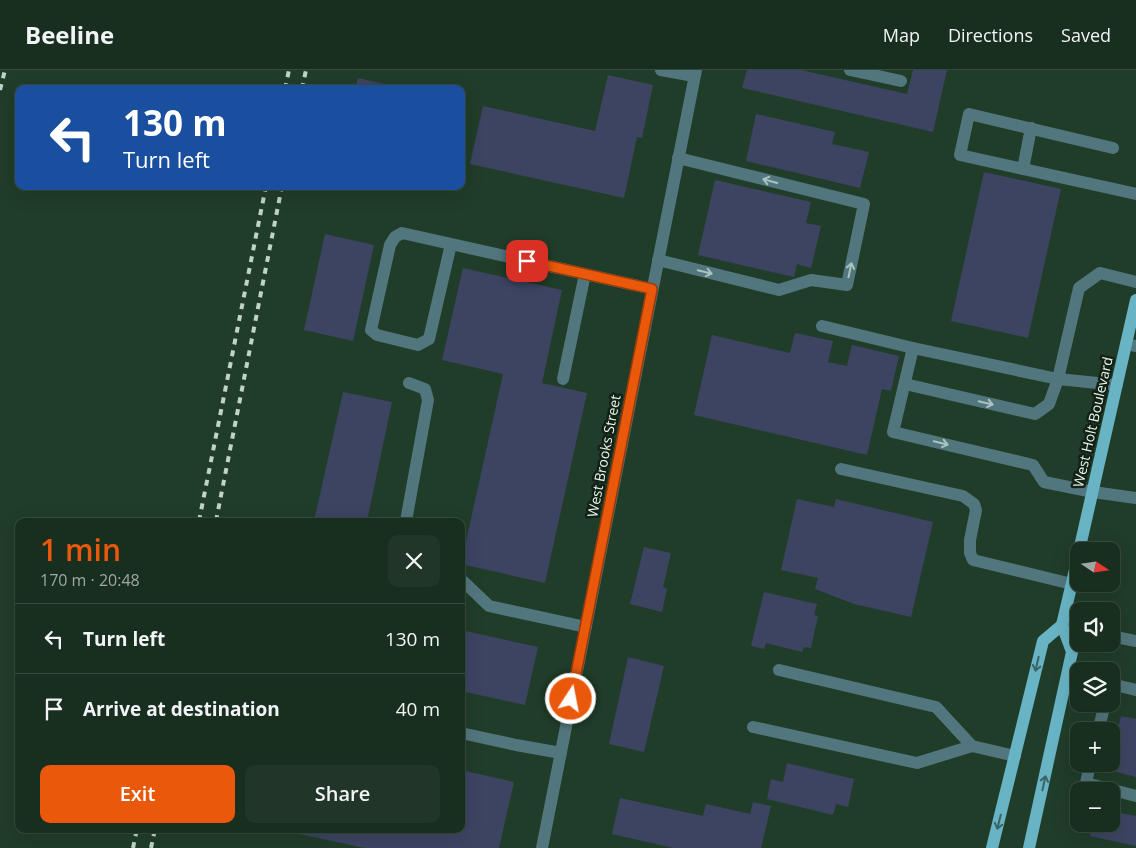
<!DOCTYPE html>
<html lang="en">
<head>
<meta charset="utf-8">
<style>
	:root { --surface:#182e1f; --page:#213628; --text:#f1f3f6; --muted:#9fa8a4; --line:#364a3d; --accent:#ea580c }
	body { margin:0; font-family:"Open Sans",sans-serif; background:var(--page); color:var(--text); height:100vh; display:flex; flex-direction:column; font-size:19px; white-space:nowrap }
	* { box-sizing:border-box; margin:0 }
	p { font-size:16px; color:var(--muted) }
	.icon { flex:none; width:28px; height:28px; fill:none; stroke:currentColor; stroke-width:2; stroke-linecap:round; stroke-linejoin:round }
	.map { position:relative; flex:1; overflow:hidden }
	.sheet { position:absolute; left:15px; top:448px; width:450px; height:315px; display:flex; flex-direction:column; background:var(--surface); border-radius:10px; box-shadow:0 5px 20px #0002,0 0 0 1px var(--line) }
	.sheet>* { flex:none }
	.guide { position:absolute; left:15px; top:15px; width:450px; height:105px; border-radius:10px; box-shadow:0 5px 20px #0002,0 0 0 1px var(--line); background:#1a4fa0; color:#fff; overflow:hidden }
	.needle { width:32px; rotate:103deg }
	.buttons { position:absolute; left:1070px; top:472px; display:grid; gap:10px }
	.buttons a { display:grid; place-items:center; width:50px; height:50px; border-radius:10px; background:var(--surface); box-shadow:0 5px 20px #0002,0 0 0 1px var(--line); font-size:25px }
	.pin { position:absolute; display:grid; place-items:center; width:42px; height:42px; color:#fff; margin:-21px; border-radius:10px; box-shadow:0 2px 8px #0006 }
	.me { position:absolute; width:55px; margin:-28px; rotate:11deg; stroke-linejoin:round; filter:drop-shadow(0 0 4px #0008) }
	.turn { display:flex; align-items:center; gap:18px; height:105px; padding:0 25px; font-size:22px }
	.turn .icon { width:65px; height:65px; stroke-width:2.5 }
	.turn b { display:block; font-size:35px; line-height:42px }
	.round { display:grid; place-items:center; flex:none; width:52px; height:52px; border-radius:10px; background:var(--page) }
	.summary { display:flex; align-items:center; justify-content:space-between; height:85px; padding:0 25px }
	h1 { font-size:30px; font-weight:600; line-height:38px; color:var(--accent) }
	.action { display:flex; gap:10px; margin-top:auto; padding:10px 25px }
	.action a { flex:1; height:58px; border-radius:10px; background:var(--accent); color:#fff; font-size:20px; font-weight:600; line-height:58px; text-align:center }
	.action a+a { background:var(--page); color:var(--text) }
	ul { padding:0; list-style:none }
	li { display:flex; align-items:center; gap:15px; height:70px; padding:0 25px; border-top:1px solid var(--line) }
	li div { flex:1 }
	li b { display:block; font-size:19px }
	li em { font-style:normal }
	header { display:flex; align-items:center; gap:30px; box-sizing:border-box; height:70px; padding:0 25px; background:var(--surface); border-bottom:1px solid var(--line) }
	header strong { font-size:24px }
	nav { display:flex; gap:28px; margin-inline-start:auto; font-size:18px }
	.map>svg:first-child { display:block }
	.building { fill:#3d4462 }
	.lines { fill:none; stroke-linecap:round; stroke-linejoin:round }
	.minor { stroke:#52767d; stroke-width:12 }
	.major { stroke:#68b4c4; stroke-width:12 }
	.rail { stroke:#c0d3c5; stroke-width:4; stroke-dasharray:6 6; stroke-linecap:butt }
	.oneway { stroke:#abc3be }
	.oneway2 { stroke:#3a6365 }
	.route-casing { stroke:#983908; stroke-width:12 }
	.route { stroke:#ea580c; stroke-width:9 }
	.labels { text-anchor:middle; stroke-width:5; stroke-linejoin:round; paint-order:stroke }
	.street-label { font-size:14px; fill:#e6f7ea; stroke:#142117 }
</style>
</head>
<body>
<header>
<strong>Beeline</strong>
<nav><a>Map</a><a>Directions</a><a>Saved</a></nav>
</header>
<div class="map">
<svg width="1136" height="778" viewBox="0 0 1136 778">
	<rect width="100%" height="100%" fill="#203d29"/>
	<g class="building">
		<polygon points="747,0 801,0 907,24 913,0 947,0 933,62 742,18"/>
		<polygon points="608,5 653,15 642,68 637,67 624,128 470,94 483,36 595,61"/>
		<polygon points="358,8 401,18 401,19 355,19"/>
		<polygon points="756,44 835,62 832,74 869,82 860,118 746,91"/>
		<polygon points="984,102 1061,119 1028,268 951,251"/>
		<polygon points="715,110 811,132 806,153 821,156 811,198 797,194 794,207 698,185"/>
		<polygon points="325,164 374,175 353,271 304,260"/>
		<polygon points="463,198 562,220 542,313 587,323 545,513 461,494 503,304 442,290"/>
		<polygon points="795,263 833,271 828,292 847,296 852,275 899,286 891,321 882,319 867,385 694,345 712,265 790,283"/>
		<polygon points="343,322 392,332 367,451 314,451"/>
		<polygon points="797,429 834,437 836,429 933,452 911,547 854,534 815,519 818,508 781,500"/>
		<polygon points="644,477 671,483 663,517 667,519 662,542 630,534"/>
		<polygon points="764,522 817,534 814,545 818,546 811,578 804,577 802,582 766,573 764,579 751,576"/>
		<polygon points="461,560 538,577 525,635 461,621"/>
		<polygon points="628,587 664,596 644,682 609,674"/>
		<polygon points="1121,646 1136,649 1136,707 1109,700 1110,694 1111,694 1111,689"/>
		<polygon points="787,693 854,709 848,737 836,734 833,745 767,729 771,709 783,712"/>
		<polygon points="461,700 514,712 499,778 364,778 282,760 461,759"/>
		<polygon points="620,728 703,746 706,734 750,744 753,732 771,736 761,778 673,778 612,764"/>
		<polygon points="1111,741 1136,746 1136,776 1090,766 1093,754 1111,754"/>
	</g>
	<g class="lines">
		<g class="minor">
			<polyline points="661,0 694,6"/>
			<polyline points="850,0 901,11"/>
			<polyline points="1113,78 969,44 960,85 1136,124"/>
			<polyline points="1023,99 1031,58"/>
			<polyline points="451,174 429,269 418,275 377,265 371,260 390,175 395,167 402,163 652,219"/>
			<polyline points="658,190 779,220 811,210 847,215 864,134 678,88"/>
			<polyline points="822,256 913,278 1058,309 1117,315"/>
			<polyline points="1126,274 1136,276"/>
			<polyline points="913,278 893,362 1033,395 1044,412 1093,422 1136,428"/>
			<polyline points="563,309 585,204"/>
			<polyline points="905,314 1035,344 1049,334 1058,309 1079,218 1100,203 1136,212"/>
			<polyline points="841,399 963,426 974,434 976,440 970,470 970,483 973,490 1072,514"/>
			<polyline points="406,451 428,330 425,319 409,313"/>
			<polyline points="461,511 464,512 489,536 586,557"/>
			<polyline points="1062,555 1079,558"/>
			<polyline points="1111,566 1136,571"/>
			<polyline points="779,600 936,637 972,676"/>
			<polyline points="1111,614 1136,620"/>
			<polyline points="753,657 917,693 972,676 1015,686"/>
			<polyline points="1098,661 1105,634"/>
			<polyline points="461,663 516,675 561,683"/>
			<polyline points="1090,694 1086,713 1136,726"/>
			<polyline points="542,778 696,0"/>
		</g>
		<g class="major">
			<polyline points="1079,481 1136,230"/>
			<polyline points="992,778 1043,571 1062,555"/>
			<polyline points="1029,778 1072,582 1062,555 1079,483"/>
		</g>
		<g class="rail">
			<polyline points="285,19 289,0"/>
			<polyline points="302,19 306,0"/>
			<polyline points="0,20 5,0"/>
			<polyline points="199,451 266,116"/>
			<polyline points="216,451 282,116"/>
			<polyline points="133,778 137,759"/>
			<polyline points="151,778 155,759"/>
		</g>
	</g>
	<defs><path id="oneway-shaft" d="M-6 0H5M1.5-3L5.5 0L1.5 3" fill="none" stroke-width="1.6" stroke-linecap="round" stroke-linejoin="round" transform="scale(1.25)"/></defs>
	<g class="oneway">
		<use href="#oneway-shaft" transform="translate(770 111) rotate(-165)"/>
		<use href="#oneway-shaft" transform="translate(850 200) rotate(-78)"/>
		<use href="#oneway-shaft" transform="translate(705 202) rotate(14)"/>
		<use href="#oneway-shaft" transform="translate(986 333) rotate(13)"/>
		<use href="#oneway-shaft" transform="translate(941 373) rotate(13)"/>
	</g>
	<g class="oneway2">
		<use href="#oneway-shaft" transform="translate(1037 594) rotate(103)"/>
		<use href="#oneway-shaft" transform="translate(1044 713) rotate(-78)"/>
		<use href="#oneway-shaft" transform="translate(999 752) rotate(104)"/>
	</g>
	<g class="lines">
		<g class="route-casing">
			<polyline id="route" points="527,191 652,219 571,629"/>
		</g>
		<use href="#route" class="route"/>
	</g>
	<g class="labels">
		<g class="street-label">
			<text transform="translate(1093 352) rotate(-77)" y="5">West Holt Boulevard</text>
			<text transform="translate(604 386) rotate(-79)" y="5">West Brooks Street</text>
		</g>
	</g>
</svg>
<div class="buttons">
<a><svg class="needle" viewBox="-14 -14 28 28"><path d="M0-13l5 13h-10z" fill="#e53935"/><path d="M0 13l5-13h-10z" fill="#9fa8a4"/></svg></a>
<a><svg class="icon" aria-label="sound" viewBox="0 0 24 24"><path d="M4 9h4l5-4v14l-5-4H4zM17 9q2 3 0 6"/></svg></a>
<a><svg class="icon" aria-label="layers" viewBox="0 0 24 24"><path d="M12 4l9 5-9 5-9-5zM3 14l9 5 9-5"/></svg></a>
<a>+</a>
<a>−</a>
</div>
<div class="pin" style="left:527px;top:191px;background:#d93025"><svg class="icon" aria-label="arrive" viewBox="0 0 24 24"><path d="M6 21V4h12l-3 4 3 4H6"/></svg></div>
<svg class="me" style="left:571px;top:629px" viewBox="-20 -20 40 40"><circle r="17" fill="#ea580c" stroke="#fff" stroke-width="3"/><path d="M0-11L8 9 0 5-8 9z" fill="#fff"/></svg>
<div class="guide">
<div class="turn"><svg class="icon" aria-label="left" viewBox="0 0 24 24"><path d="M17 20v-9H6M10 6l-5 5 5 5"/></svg><div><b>130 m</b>Turn left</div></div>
</div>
<section class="sheet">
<div class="summary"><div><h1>1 min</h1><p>170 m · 20:48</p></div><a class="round"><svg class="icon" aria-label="close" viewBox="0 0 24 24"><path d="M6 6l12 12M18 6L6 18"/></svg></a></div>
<ul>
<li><svg class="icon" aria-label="left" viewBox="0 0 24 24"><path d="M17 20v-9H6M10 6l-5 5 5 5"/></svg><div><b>Turn left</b></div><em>130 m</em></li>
<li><svg class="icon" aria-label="arrive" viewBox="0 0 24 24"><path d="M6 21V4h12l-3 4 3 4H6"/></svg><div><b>Arrive at destination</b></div><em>40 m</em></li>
</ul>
<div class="action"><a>Exit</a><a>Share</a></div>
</section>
</div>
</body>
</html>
